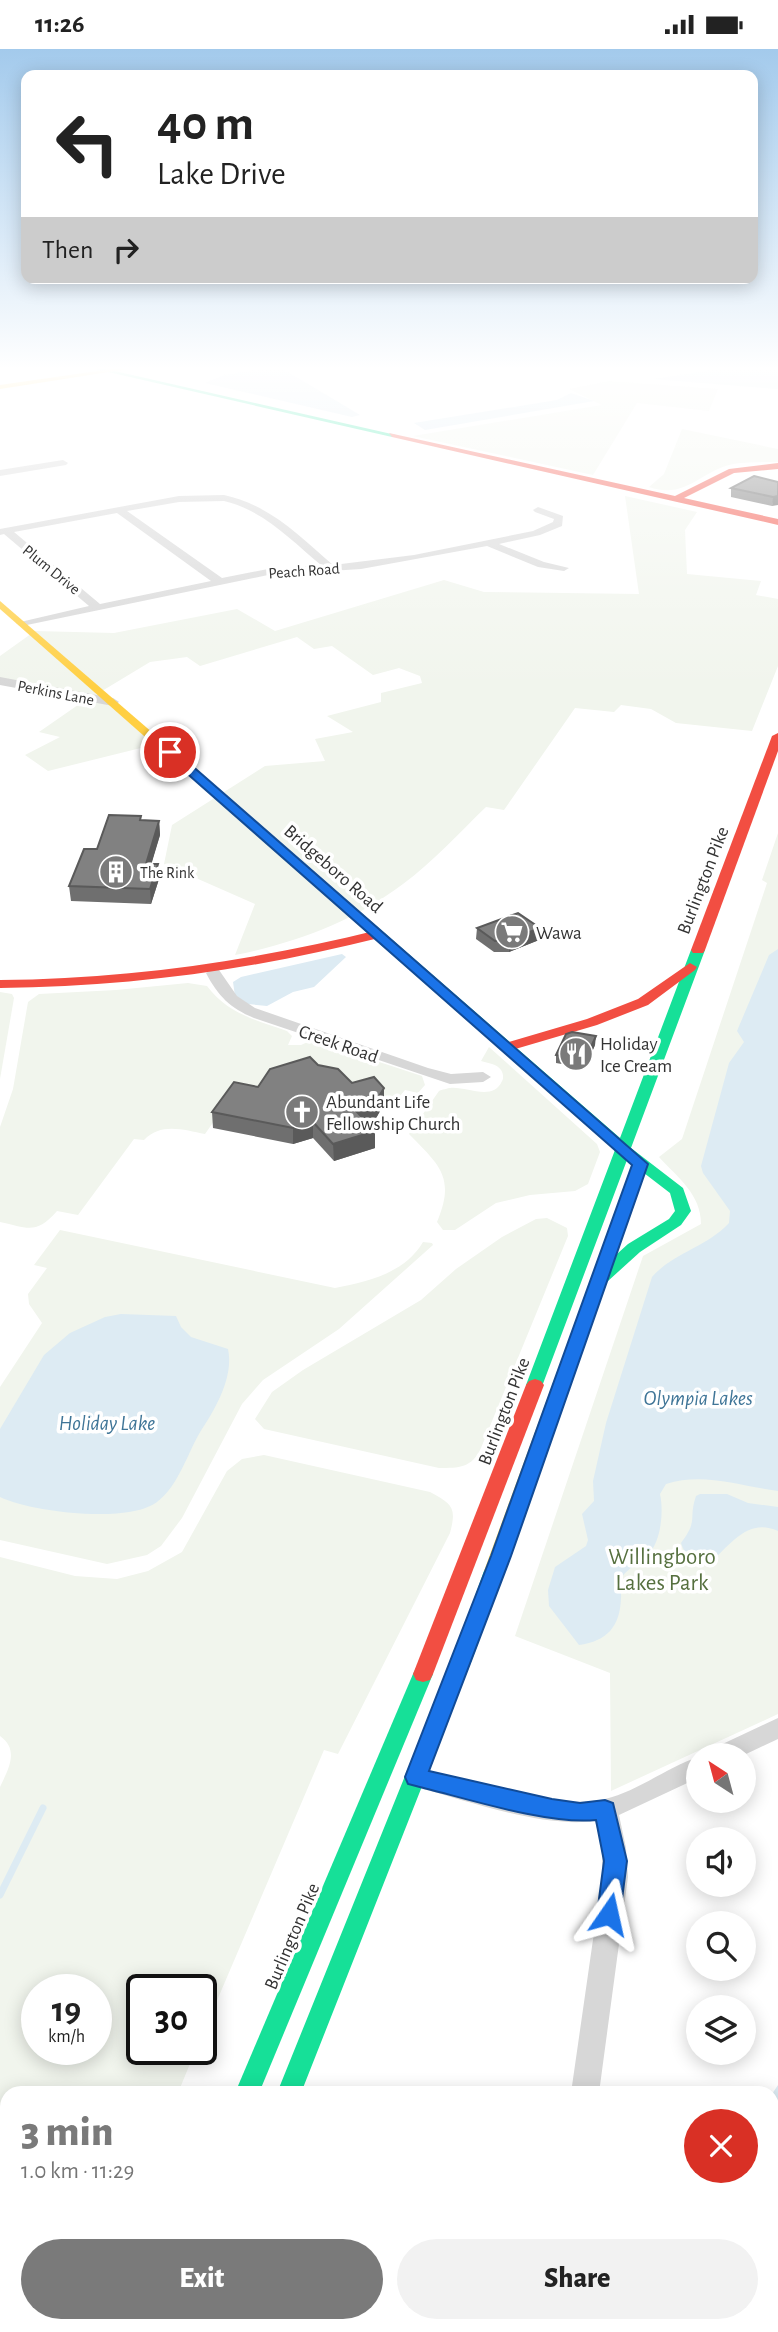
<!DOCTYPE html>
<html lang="en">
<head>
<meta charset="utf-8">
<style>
	:root { --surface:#fff; --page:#f2f2f2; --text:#222; --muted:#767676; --accent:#7a7a7a }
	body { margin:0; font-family:"Alegreya Sans",sans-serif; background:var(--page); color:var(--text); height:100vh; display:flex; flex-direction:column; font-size:26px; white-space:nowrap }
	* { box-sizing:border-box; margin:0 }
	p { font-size:23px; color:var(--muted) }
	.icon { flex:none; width:38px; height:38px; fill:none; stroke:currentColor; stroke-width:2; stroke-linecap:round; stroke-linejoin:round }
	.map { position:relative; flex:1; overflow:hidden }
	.drawer { position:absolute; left:0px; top:2037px; width:779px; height:247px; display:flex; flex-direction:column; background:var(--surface); border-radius:21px 21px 0 0; box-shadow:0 4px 18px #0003 }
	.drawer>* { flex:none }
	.banner { position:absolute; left:21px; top:21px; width:737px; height:214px; border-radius:14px; box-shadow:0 4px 18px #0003; background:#fff; color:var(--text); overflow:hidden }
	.needle { width:46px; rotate:324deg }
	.fabs { position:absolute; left:686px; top:1694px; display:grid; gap:14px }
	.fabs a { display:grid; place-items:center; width:70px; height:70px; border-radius:50%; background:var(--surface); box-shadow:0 4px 18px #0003; font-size:35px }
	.speed { position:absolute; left:21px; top:1925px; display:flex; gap:14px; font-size:35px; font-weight:700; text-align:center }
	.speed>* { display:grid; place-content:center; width:91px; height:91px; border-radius:50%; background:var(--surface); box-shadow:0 4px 18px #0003; line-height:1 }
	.speed small { font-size:18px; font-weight:400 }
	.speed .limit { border:4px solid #111; border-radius:10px; background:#fff; color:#111 }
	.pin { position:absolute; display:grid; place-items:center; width:60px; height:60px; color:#fff; margin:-30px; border:4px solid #fff; border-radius:50%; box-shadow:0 2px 7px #0007 }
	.me { position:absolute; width:77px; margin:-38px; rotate:11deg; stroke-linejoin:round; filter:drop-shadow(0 0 5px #0008) }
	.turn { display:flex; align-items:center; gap:24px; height:147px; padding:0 21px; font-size:32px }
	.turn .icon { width:91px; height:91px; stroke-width:2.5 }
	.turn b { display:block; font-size:49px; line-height:60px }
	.then { display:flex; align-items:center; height:66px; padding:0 21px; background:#0003; gap:14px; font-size:26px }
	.round { display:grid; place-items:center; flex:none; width:74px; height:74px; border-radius:37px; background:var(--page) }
	.headline { display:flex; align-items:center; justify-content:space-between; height:119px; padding:0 21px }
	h1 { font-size:42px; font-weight:800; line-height:52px; color:var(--accent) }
	.cta { display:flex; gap:14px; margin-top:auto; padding:14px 21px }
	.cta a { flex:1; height:80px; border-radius:42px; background:var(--accent); color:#fff; font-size:28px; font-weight:800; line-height:80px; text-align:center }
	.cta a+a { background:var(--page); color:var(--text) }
	.status { display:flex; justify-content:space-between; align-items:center; height:49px; padding:0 35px; background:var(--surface); direction:ltr }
	.status svg { height:19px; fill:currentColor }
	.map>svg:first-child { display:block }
	.green { fill:#f1f5ed; fill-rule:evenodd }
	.water { fill:#ddebf3 }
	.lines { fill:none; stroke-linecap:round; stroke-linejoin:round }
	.stream { stroke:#ddebf3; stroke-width:7 }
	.street { fill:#d7d7d7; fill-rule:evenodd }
	.fast { fill:#16e098; fill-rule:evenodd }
	.slow { fill:#ffcf43; fill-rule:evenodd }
	.jam { fill:#f24e42; fill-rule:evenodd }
	.wall { fill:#6f6f6f }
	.shaded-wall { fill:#5a5a5a }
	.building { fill:#818181; stroke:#5a5a5a; stroke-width:2 }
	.route { fill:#1a73e8; stroke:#114b97; stroke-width:2 }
	.labels { text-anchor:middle; stroke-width:7; stroke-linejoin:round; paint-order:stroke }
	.far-street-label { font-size:16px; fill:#333; stroke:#fff }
	.far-poi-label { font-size:16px; fill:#333; stroke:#fff; text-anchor:start }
	.street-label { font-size:19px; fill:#333; stroke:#fff }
	.poi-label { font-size:19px; fill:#333; stroke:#fff; text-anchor:start }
	.water-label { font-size:21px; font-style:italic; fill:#3f7597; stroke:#fff }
	.near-park-label { font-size:23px; fill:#56703f; stroke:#fff }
</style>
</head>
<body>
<div class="status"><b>11:26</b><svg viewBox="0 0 49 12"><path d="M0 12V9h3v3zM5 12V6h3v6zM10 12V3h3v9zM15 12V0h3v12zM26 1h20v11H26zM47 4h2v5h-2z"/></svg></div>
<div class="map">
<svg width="778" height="2283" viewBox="0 0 778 2283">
	<rect width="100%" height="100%" fill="#fff"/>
	<g class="green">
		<polygon points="609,332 718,340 709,362 637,354 593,426 413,387 602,356 569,340"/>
		<path d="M682,380L778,400V413C763,413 747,413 733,415C700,422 686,451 649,438L664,425Z"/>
		<path d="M625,447L697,463L685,481L687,525L761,532L756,546L778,550V617L752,682L676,674L651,660L621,656L614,663L575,659L504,761L486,758C459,784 433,813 403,835C354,872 296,894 235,906L255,855L164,815L172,776L265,717L325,712L315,690L353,683L327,667L381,653V644L422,634L420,627L399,619L373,626L332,597L314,600L297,588L200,617L187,608L150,613L102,642L161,694L48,722L25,706L60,688L39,683L88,649L0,632V607L35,582L114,584L237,560L275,582L444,531L484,543L639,545Z"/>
		<path d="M778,784V1665L611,1742L610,1624L515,1587L643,1207L701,1175C701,1145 678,1129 659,1108L682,1090L767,834L762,831Z"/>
		<path d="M188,934L207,937C228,965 256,971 287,982L292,987L288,996H301L312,991L422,1027L425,1036L418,1044L405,1041L391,1058L375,1041L231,1048L205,1085C184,1081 161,1073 144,1091L134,1090L78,1166L57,1162C36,1186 28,1179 0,1173V1078L13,1040L28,953L39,945L116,941Z"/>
		<polygon points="0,943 12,945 14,949 0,1030"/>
		<path d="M489,998L597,1095L600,1103L588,1135L575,1142L530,1146L496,1154L455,1181H443L437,1173C456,1128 439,1116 409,1085L439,1042C441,1041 449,1039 450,1039C466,1037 493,1053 502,1032C504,1029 503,1024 501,1021C497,1015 488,1014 481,1012Z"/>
		<path d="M547,1169L567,1179L568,1187L481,1399C472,1419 459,1419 439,1419L264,1380L255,1370L272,1343L303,1321L421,1251L456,1220L502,1188L536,1170Z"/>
		<path d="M60,1181L335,1239C367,1233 405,1224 423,1193L432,1194L433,1196L339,1280L263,1331L242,1355L182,1469L161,1497L147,1506L107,1515L0,1491V1338L42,1274L29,1255L28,1245L47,1219L34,1216Z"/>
		<path d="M264,1406L430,1443C452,1455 457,1458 450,1484L338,1705L324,1701L201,1989V1941H142V2000H196L178,2044H7V2277H79L77,2283H0V1738C8,1721 20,1701 0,1687V1508L75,1527L117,1530L148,1522L182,1503L227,1422L242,1410ZM37,1941H96V2000H37Z"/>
		<polygon points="305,2277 587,2277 586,2283 303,2283"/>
	</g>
	<g class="water">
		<polygon points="261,320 283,320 360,366 352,368 205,334 224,326"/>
		<polygon points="718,320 778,320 778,340 653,330"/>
		<polygon points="571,344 594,352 425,381 414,374 557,351"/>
		<path d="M778,900V1442C739,1437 704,1423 666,1435L660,1445C664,1463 661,1494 647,1507C639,1514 628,1519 622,1528C617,1534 622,1541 621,1549C620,1578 607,1592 579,1596L549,1557L548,1541L555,1518L586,1497L588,1491L582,1465L594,1452L593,1432L606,1374L652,1228C673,1204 707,1198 729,1174L730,1162L703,1124L701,1117L729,1014L744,993L737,982L769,906Z"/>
		<polygon points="342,905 346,908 314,938 293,943 267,957 248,955 235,947 233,933 241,928"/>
		<path d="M121,1265L176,1267L181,1278L191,1288L228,1300C234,1327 216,1359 202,1380C187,1404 180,1435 157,1453C128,1475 31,1463 0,1448V1380L44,1306L70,1284L105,1268Z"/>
		<path d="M700,1445H727L748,1454L778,1458V1482C748,1468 730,1496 711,1513C696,1516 685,1508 681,1494C699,1470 688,1471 696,1447Z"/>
		<polygon points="778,2036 778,2283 586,2283 587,2277 772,2277 772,2045"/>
	</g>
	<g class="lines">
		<g class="stream">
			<polyline points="0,1846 43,1759"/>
			<polyline points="0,2166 7,2157"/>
		</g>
		<g class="street">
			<polygon points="63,411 68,414 66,416 0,427 0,421"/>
			<path d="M224,446C270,456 298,486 333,516L414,506L533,482L553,473L554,470L535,463L533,461L538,458L563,467L562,477L540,486L499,495L544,513L569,519L564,522L538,518L487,497L361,520L268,526L22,577L16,574L89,557L4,485L0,486V480L179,447ZM224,452C263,461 291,491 321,516L268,520L222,529L127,462L179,453ZM117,464L211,532L100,555L14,483Z"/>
			<polygon points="0,628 113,649 119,653 113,657 0,636"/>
			<path d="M214,919L219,921L237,947L255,959L428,1019L451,1025L483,1023L491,1028L483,1033L450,1035L254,969C230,959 218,947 206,924Z"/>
			<polygon points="778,1669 778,1690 744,1706 710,1706 714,1699"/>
			<path d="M698,1708V1729L619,1766L626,1799L628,1828L599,2044H571L602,1828V1799L595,1772C541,1779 469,1752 416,1738L407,1735L404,1728L407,1721L416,1718C468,1732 553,1762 605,1750C638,1742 666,1719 698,1708Z"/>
		</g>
		<g class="fast">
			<polygon points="95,320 106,320 396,386 392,388"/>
			<polygon points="368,873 373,874 620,1089 691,901 698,897 705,901 631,1099 683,1139 691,1162 681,1176 640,1203 608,1232 596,1232 594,1228 596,1224 628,1195 669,1170 675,1162 670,1144 627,1111 541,1340 529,1340 526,1336 615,1101 363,880 361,877"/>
			<polygon points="494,1515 501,1517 504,1522 475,1603 301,2044 277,2044 455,1603 484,1522 487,1517"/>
			<polygon points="423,1617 430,1619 433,1625 259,2044 235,2044 413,1625 416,1619"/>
			<polygon points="143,2277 171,2277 169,2283 141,2283"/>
		</g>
		<g class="slow">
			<polygon points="111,320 128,320 0,340 0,336"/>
			<polygon points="0,552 373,874 373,880 363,880 0,560"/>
			<polygon points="624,1157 632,1162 504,1522 501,1527 494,1529 487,1527 484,1522 616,1162"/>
		</g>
		<g class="jam">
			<polygon points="389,384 675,447 729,420 778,414 778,420 734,424 684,449 778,470 778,476 392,388"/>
			<polygon points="778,684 778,702 705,901 703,904 693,904 691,901 772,687"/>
			<path d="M378,881L385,885L383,888C256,920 131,938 0,939V931C129,930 253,912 378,881Z"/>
			<polygon points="690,914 697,918 695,921 648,956 597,976 512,1001 507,1002 500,998 502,995 587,970 638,950"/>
			<polygon points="535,1330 541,1332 544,1336 433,1625 430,1631 423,1633 416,1631 413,1625 526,1336 529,1332"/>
			<polygon points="186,2277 214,2277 212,2283 184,2283"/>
		</g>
	</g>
	<g class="wall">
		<polygon points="778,433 772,457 731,448 731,439"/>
		<polygon points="141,771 159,772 160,786 151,815 159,830 151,855 71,852 69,837 97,800"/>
		<polygon points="477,879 540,879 539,891 509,903 494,903 476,890"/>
		<polygon points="595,996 585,1019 556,1014 556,1006"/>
		<polygon points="318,1016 352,1034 384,1039 384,1055 375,1071 367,1073 375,1082 375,1099 334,1112 313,1089 293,1095 213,1079 212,1063 258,1038"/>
	</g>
	<g class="shaded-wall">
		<polygon points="778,447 778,456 772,457 773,448"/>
		<polygon points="159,772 160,786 147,830 146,815"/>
		<polygon points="158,815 159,830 151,855 150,840"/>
		<polygon points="540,879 539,891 509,903 509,891"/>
		<polygon points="596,987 595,996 585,1019 585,1011"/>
		<polygon points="384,1039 384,1055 375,1071 355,1077 355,1061"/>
		<polygon points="313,1073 313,1089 293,1095 293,1079"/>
		<polygon points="375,1082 375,1099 334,1112 333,1095"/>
	</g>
	<g class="building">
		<polygon points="754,427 778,433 778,447 773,448 731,439"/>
		<polygon points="109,766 141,767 140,771 159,772 146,815 158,815 150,840 69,837 84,800 97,800"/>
		<polygon points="518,864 540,879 509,891 495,892 477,879"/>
		<polygon points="572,983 596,987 585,1011 556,1006 566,985"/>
		<polygon points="310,1008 318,1016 338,1020 352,1034 374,1028 384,1039 375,1054 355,1061 375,1082 333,1095 313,1073 293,1079 212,1063 234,1033 258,1038 270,1020"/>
	</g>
	<linearGradient id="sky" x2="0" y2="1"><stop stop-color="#a3caec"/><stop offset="0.5" stop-color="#fff"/><stop offset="1" stop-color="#fff" stop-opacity="0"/></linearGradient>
	<rect width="778" height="639" fill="url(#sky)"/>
	<path class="route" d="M166,701H174L648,1115L511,1507L429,1722L552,1750L580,1754L605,1751L613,1754L627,1812L620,1865L617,1872L609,1875L600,1872L597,1865L604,1812L596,1771C548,1776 465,1749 416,1737L408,1735L405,1728L491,1507L632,1116L166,706Z"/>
	<defs>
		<g id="building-disc" transform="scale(1.75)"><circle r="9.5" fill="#7a7a7a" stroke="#fff"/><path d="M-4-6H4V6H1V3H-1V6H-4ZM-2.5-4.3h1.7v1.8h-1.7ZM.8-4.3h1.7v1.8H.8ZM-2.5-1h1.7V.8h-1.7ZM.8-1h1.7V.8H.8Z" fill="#fff"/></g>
		<g id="supermarket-disc" transform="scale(1.75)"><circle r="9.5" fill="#7a7a7a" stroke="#fff"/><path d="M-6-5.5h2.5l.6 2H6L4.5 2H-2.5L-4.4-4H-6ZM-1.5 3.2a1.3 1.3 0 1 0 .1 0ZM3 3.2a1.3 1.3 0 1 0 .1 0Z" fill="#fff"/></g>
		<g id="restaurant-disc" transform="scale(1.75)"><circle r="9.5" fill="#7a7a7a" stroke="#fff"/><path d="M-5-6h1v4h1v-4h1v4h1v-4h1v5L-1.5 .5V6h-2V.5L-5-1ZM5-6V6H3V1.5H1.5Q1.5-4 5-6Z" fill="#fff"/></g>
		<g id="church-disc" transform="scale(1.75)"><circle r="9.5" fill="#7a7a7a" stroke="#fff"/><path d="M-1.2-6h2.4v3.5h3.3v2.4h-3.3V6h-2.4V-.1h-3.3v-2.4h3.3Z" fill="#fff"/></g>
	</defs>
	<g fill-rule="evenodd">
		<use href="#building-disc" x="116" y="823"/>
		<use href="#supermarket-disc" x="512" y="883"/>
		<use href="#restaurant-disc" x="576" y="1005"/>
		<use href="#church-disc" x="302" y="1063"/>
	</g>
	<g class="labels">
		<g class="far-street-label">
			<text transform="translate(52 520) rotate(39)" y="6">Plum Drive</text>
			<text transform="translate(304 521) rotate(-4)" y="6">Peach Road</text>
			<text transform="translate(56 643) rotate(11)" y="6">Perkins Lane</text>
		</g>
		<g class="far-poi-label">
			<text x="140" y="829">The Rink</text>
		</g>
		<g class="street-label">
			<text transform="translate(334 819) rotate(41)" y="7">Bridgeboro Road</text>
			<text transform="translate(702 831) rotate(-69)" y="7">Burlington Pike</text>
			<text transform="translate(339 994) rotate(19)" y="7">Creek Road</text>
			<text transform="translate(503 1362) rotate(-69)" y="7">Burlington Pike</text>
			<text transform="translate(291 1887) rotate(-67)" y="7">Burlington Pike</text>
		</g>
		<g class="poi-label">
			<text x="536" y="890">Wawa</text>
			<text x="600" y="1001">Holiday<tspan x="600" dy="22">Ice Cream</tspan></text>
			<text x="326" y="1059">Abundant Life<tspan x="326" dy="22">Fellowship Church</tspan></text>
		</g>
		<g class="water-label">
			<text x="698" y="1356">Olympia Lakes</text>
			<text x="107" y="1381">Holiday Lake</text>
		</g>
		<g class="near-park-label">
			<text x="662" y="1515">Willingboro<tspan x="662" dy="26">Lakes Park</tspan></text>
		</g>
	</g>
</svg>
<div class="fabs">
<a><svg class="needle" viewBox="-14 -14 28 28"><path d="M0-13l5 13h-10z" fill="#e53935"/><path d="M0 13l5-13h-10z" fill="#767676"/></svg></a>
<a><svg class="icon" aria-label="sound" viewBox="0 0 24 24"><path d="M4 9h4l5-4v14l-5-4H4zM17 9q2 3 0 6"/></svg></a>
<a><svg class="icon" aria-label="search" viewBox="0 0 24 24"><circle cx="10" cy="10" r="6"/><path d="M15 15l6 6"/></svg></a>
<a><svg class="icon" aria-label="layers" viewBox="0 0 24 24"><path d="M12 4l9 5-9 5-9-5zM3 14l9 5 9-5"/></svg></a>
</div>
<div class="speed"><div>19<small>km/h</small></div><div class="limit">30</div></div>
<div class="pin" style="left:170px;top:703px;background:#d93025"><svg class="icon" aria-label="arrive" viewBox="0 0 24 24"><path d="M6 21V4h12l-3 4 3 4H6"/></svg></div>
<svg class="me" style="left:609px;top:1865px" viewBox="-20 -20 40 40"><path d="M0-17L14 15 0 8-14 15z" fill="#1a73e8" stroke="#fff" stroke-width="4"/></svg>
<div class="banner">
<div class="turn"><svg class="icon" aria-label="left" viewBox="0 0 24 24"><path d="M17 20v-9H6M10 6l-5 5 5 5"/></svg><div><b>40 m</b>Lake Drive</div></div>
<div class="then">Then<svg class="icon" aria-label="right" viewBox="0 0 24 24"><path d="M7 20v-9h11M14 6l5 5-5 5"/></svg></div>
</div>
<section class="drawer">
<div class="headline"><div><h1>3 min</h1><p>1.0 km · 11:29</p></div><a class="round" style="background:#d93025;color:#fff"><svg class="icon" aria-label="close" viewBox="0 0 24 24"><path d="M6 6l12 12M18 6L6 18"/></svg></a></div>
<div class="cta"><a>Exit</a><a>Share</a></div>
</section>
</div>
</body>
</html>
